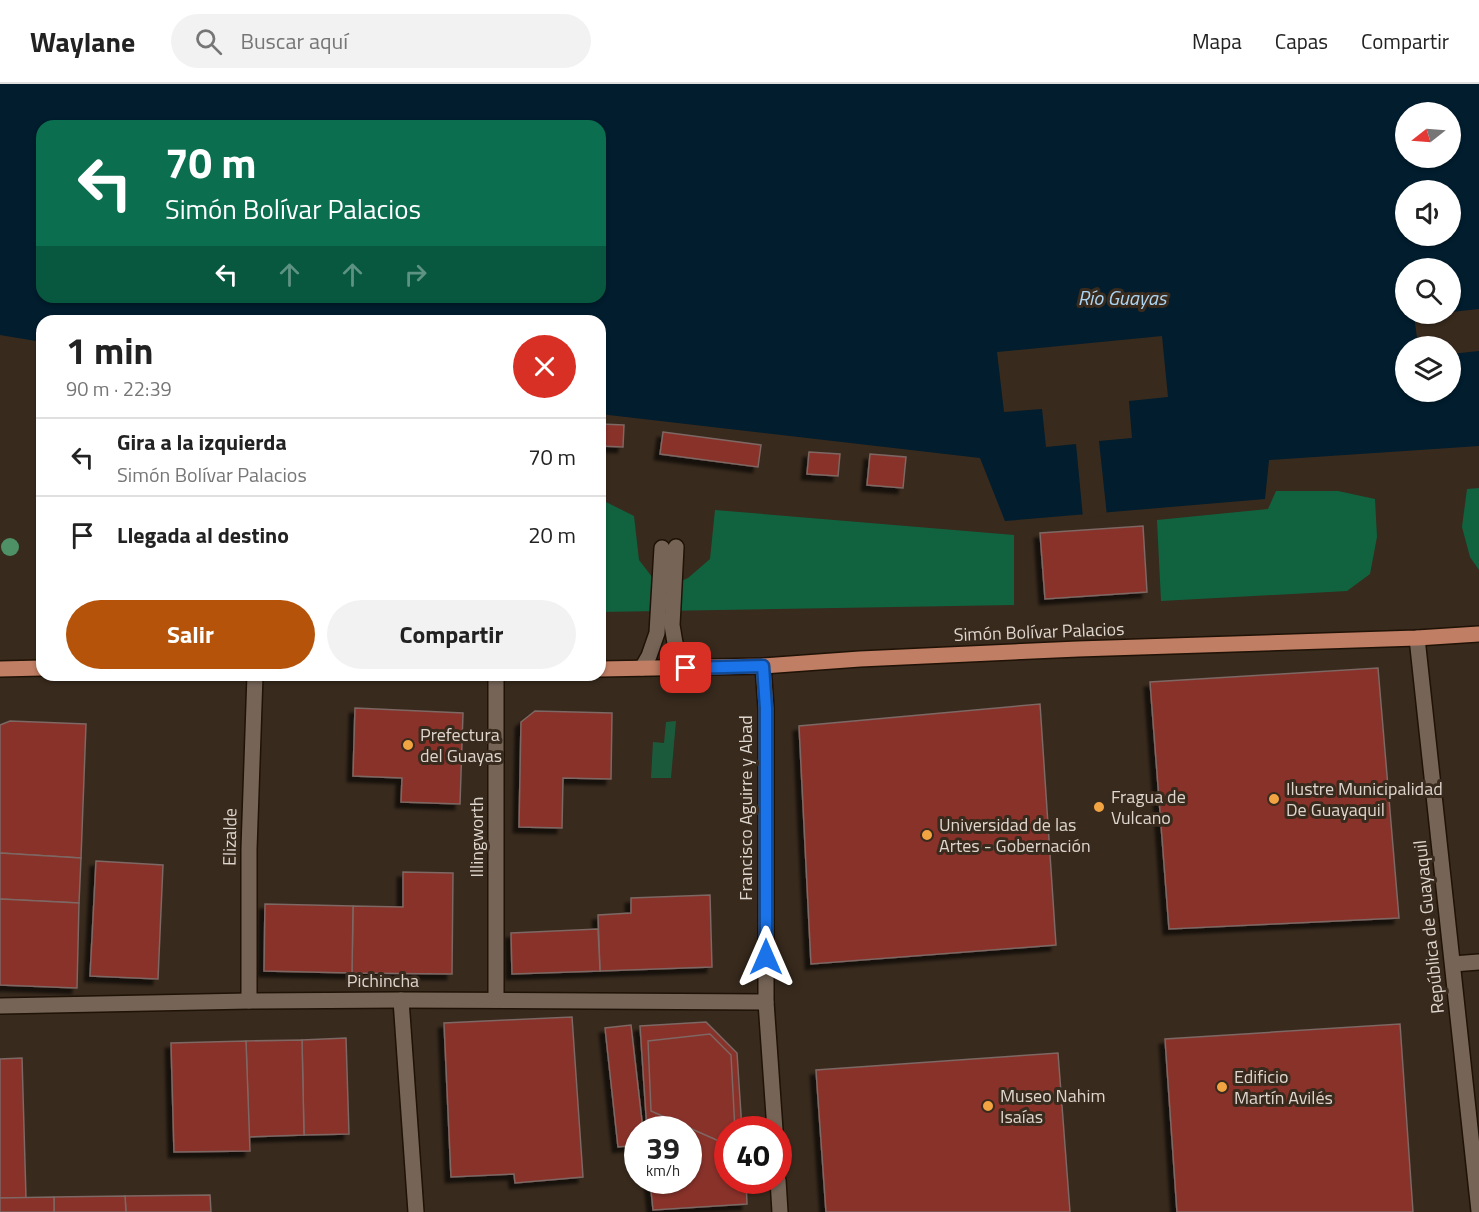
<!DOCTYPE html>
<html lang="es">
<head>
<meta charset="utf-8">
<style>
	:root { --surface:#fff; --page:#f2f2f2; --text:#222; --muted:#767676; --line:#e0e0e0; --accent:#b45309 }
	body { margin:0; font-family:"Titillium Web",sans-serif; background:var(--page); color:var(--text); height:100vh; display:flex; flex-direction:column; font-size:22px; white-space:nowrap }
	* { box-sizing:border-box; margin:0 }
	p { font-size:20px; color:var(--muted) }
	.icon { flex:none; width:33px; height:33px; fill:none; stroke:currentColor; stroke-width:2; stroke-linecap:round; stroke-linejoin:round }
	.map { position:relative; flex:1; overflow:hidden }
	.side { position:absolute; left:36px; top:231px; width:570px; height:366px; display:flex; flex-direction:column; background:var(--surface); border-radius:18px; box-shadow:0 2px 4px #0004 }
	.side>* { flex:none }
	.guide { position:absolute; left:36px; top:36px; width:570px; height:183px; border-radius:18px; box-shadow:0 2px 4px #0004; background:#0b6e4f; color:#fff; overflow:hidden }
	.needle { width:39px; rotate:253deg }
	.buttons { position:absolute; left:1395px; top:18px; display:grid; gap:12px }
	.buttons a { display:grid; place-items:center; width:66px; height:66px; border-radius:50%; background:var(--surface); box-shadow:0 2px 4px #0004; font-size:30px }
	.speed { position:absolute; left:624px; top:1032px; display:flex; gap:12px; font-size:30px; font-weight:700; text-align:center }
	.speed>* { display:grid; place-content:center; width:78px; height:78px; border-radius:50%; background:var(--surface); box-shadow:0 2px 4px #0004; line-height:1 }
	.speed small { font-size:15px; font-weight:400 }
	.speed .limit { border:9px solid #d22; background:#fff; color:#111 }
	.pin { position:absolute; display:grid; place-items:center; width:51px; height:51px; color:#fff; margin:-26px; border-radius:12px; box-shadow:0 3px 9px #0006 }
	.me { position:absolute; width:66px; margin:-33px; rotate:0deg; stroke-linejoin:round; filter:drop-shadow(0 0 4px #0008) }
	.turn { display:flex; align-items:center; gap:21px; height:126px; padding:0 30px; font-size:27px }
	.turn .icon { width:78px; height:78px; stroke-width:2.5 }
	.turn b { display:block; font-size:42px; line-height:51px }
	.lanes { display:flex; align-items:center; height:57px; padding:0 30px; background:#0003; justify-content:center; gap:30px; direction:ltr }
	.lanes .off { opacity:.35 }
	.round { display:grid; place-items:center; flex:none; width:63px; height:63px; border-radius:32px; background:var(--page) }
	.overview { display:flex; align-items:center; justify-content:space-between; height:102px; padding:0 30px }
	h1 { font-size:36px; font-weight:700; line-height:45px }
	.button { display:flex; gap:12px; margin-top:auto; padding:12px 30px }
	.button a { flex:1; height:69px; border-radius:36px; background:var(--accent); color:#fff; font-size:24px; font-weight:700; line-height:69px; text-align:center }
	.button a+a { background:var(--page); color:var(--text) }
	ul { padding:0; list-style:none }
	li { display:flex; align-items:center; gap:18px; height:78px; padding:0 30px; border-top:2px solid var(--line) }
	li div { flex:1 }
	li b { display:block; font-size:22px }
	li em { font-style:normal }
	header { display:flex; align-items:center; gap:36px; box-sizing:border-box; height:84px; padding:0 30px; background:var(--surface); border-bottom:2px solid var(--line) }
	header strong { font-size:28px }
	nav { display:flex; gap:33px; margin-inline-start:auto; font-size:21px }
	.search { width:420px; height:54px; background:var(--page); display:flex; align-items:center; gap:15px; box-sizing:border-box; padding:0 21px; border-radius:33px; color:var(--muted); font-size:22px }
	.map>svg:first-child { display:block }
	.green { fill:#1b5b3c }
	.forest { fill:#11633f }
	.water { fill:#011d2e; fill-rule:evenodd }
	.pier { fill:#382a1d }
	.building { fill:#883129; stroke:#7e6763; stroke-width:1.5; filter:url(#shadow) }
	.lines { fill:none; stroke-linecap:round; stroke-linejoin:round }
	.minor-casing { stroke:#1f1206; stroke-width:18 }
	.major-casing { stroke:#1f1206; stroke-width:18 }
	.minor { stroke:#766557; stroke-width:15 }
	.major { stroke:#c07e64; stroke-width:15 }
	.tree { fill:#4f9166 }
	.route-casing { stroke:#114b97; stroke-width:15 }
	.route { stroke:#1a73e8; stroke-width:10 }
	.poi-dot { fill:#f3a442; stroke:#382a1d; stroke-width:2 }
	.labels { text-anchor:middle; stroke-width:6; stroke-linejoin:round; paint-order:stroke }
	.street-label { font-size:18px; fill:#dfd6ce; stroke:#382a1d }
	.poi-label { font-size:18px; fill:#dfd6ce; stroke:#382a1d; text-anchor:start }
	.water-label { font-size:20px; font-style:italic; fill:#acd6f4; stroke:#382a1d }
</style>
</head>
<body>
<header>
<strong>Waylane</strong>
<div class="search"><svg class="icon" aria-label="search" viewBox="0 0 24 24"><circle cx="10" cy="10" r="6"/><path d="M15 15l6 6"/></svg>Buscar aquí</div>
<nav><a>Mapa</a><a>Capas</a><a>Compartir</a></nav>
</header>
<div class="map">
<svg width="1479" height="1128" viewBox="0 0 1479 1128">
	<defs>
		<filter id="shadow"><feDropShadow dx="-5.5" dy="5.5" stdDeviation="1.5" flood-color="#0009"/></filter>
	</defs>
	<rect width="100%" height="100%" fill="#382a1d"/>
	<polygon class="green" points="676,637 671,694 651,694 653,658 664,659 666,638"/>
	<g class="forest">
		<polygon points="1479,404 1479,486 1470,473 1462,443 1467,405"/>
		<polygon points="1276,407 1338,407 1375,415 1377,453 1370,490 1347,507 1161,517 1157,436 1268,425"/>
		<polygon points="600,415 634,432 639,476 656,498 672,501 688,494 710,475 715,426 1014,451 1014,521 600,528"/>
	</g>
	<path class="water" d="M0,0H1479V362L1269,376L1265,415L1005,437L980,374L600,330V237H42V258L0,251ZM1406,28H1450V74H1406ZM42,42H600V213H42ZM1406,106H1450V152H1406ZM1406,184H1450V230H1406ZM1406,262H1450V308H1406Z"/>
	<g class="pier">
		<polygon points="1479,225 1479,267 1451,270 1450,262 1418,262 1414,231 1450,230 1451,228"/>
		<polygon points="1162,252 1168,313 1129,317 1132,354 1099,357 1107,432 1083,434 1076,360 1046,363 1042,325 1004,328 997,268"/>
	</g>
	<g class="building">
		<polygon points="600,340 624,341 623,363 600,362"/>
		<polygon points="663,348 761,361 758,383 660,370"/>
		<polygon points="809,368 840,370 838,392 807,390"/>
		<polygon points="870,370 906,373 903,404 867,401"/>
		<polygon points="1143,442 1147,508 1045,515 1040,449"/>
		<polygon points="1378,584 1399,834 1169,845 1150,598"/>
		<polygon points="1040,620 1056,861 811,880 799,642"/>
		<polygon points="355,624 463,629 460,720 401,718 402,694 353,692"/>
		<polygon points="535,627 612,629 611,695 563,694 562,744 519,743 521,638"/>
		<polygon points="10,637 86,640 81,774 0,769 0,641"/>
		<polygon points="0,769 81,774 79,819 0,815"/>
		<polygon points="96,777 163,781 158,895 90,892"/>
		<polygon points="403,788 453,789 452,890 352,889 353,822 403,823"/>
		<polygon points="710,811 712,883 600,887 598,831 631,829 631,814"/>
		<polygon points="0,815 79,819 77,904 0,901"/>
		<polygon points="265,820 353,822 352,889 264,887"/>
		<polygon points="598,845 600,887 512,890 511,849"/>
		<polygon points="572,933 583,1093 515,1099 514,1090 451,1093 444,939"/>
		<polygon points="706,938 737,969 742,1046 728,1046 728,1096 746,1096 747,1120 653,1126 650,1096 688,1096 688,1046 647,1046 640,942"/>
		<polygon points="1400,940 1413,1128 1177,1128 1165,955"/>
		<polygon points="631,941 643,1046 638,1046 638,1061 618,1063 605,944"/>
		<polygon points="710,950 731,971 735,1046 728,1046 728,1061 651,1027 648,957"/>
		<polygon points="346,954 349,1050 304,1051 302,956"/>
		<polygon points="302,956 304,1051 249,1053 246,957"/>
		<polygon points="246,957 250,1067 174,1068 171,959"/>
		<polygon points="1058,969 1070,1128 826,1128 816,986"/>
		<polygon points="22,974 26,1114 0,1114 0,975"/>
		<polygon points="210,1111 211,1128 126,1128 125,1112"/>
		<polygon points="125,1112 126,1128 54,1128 54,1113"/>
		<polygon points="54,1113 54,1128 0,1128 0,1114"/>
	</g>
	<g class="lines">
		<g class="minor-casing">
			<g id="minor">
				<polyline points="676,463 672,541 675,559 685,584"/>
				<polyline points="1417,554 1479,1127"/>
				<polyline points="763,582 766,624 766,918 775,1046"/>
				<polyline points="642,584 649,572 657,549 662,464"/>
				<polyline points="496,591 496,916"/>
				<polyline points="1453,880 1479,878"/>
				<polyline points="401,916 416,1128"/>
				<polyline points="249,917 249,765 255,591"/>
				<polyline points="0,922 249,917 401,916 766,918"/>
				<polyline points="778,1096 780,1128"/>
			</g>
		</g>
		<g class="major-casing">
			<g id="major">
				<polyline points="0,585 42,584"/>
				<polyline points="600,585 763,582 860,575 1078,565 1417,554 1479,550"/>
			</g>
		</g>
		<use href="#minor" class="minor"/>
		<use href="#major" class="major"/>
	</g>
	<circle class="tree" cx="10" cy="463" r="9"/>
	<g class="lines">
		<g class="route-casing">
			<polyline id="route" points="686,584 763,582 766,624 766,873"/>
		</g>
		<use href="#route" class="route"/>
	</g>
	<g class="poi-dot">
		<circle cx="408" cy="661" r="6"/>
		<circle cx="1274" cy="715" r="6"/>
		<circle cx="1099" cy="723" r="6"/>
		<circle cx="927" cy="751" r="6"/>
		<circle cx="1222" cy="1003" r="6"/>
		<circle cx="988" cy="1022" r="6"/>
	</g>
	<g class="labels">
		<g class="street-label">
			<text transform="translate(1039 548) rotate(-2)" y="6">Simón Bolívar Palacios</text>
			<text transform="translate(746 724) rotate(-90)" y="6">Francisco Aguirre y Abad</text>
			<text transform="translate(230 753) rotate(-89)" y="6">Elizalde</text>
			<text transform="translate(477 753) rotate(-90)" y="6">Illingworth</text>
			<text transform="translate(1429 843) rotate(-96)" y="6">República de Guayaquil</text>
			<text x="383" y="903">Pichincha</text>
		</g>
		<g class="poi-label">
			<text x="420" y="657">Prefectura<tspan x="420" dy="21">del Guayas</tspan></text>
			<text x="1286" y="711">Ilustre Municipalidad<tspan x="1286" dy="21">De Guayaquil</tspan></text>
			<text x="1111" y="719">Fragua de<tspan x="1111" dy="21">Vulcano</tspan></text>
			<text x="939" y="747">Universidad de las<tspan x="939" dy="21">Artes - Gobernación</tspan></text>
			<text x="1234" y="999">Edificio<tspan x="1234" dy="21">Martín Avilés</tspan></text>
			<text x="1000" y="1018">Museo Nahim<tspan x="1000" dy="21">Isaías</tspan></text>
		</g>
		<g class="water-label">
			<text x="1122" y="221">Río Guayas</text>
		</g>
	</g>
</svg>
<div class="buttons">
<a><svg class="needle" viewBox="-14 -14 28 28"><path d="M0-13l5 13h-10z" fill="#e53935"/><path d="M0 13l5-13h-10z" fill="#767676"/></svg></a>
<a><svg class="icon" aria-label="sound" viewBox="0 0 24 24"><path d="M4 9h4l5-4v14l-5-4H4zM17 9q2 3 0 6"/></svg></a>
<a><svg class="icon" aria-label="search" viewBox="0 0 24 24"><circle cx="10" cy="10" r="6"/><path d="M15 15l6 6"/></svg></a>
<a><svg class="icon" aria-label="layers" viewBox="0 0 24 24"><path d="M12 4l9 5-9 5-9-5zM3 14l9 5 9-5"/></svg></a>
</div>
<div class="speed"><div>39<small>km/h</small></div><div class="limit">40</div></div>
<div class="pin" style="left:686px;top:584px;background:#d93025"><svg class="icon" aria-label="arrive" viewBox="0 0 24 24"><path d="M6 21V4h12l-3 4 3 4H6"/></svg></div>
<svg class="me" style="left:766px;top:873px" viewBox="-20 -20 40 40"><path d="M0-17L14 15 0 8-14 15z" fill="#1a73e8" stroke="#fff" stroke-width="4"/></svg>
<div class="guide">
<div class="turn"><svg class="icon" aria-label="left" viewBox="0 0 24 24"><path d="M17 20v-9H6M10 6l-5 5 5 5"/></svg><div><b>70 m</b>Simón Bolívar Palacios</div></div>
<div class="lanes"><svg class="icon" aria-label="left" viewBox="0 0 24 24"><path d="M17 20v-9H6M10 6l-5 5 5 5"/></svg><svg class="icon off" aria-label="ahead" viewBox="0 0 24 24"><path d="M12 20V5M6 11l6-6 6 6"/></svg><svg class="icon off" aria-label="ahead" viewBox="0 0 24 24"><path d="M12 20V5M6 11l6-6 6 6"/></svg><svg class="icon off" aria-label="right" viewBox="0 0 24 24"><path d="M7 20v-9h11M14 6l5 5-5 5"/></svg></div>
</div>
<section class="side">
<div class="overview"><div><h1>1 min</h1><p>90 m · 22:39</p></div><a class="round" style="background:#d93025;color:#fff"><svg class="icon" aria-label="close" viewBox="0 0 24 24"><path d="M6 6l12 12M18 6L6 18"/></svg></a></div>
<ul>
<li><svg class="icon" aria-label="left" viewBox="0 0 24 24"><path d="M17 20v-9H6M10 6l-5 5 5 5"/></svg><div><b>Gira a la izquierda</b><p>Simón Bolívar Palacios</p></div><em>70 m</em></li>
<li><svg class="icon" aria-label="arrive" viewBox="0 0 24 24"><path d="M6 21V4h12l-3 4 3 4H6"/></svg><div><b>Llegada al destino</b></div><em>20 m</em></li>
</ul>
<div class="button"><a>Salir</a><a>Compartir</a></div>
</section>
</div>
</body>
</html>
